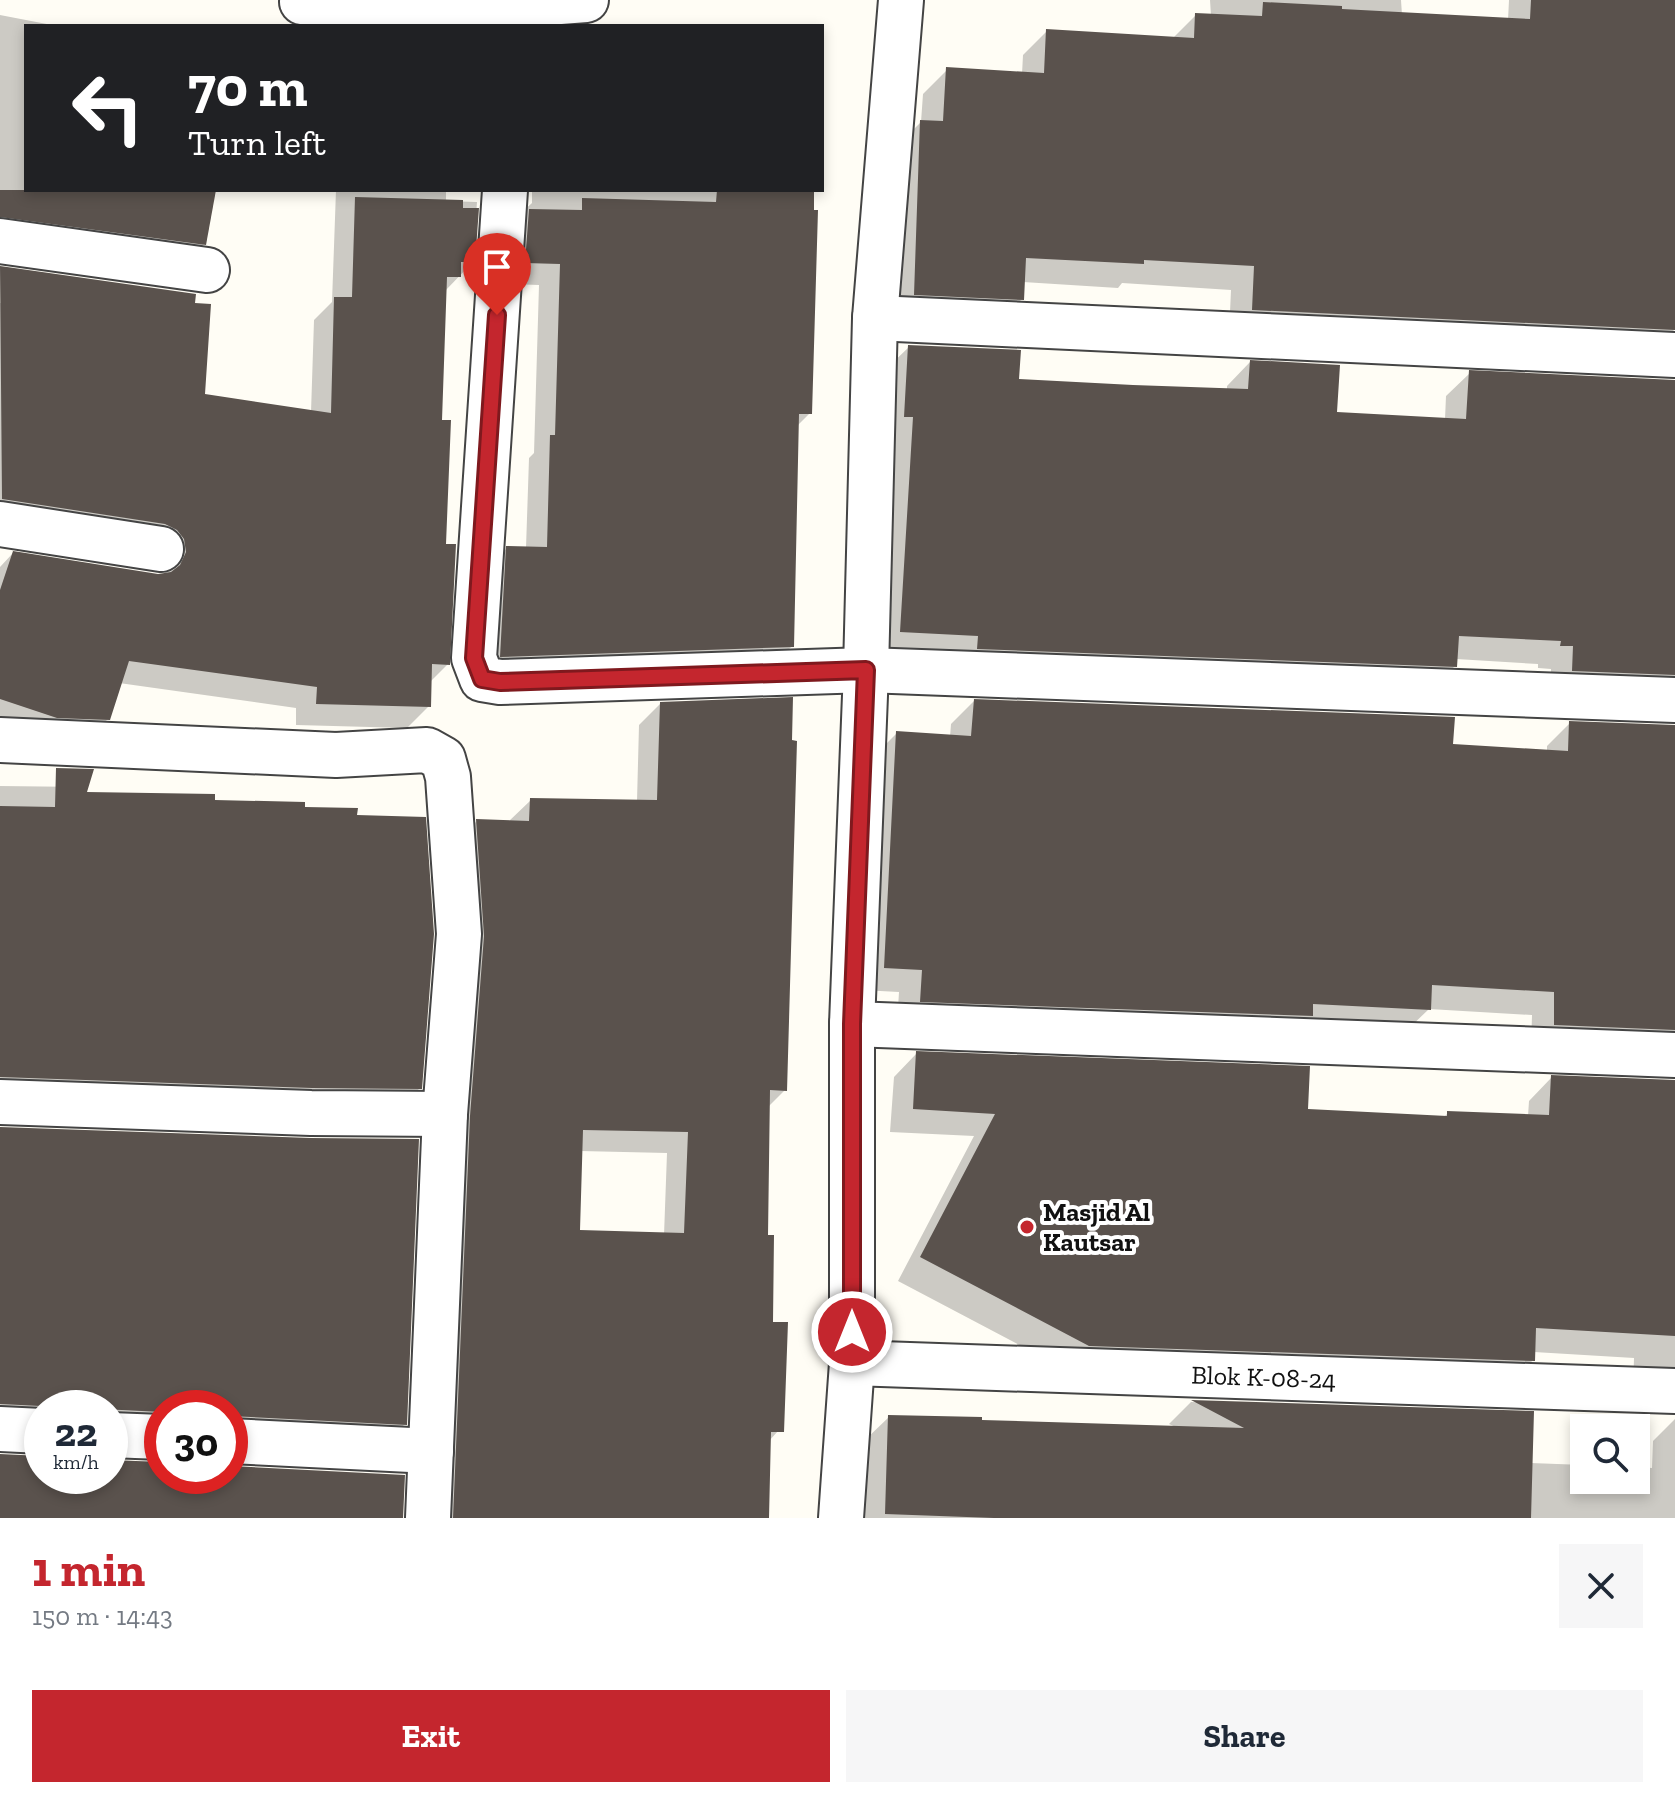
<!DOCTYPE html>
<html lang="en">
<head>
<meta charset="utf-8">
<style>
	:root { --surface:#fff; --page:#f6f6f7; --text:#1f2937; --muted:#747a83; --accent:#c4262e }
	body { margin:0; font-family:"Zilla Slab",serif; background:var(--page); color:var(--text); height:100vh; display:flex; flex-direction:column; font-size:30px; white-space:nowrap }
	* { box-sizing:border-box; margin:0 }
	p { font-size:26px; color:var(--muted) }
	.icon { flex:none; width:44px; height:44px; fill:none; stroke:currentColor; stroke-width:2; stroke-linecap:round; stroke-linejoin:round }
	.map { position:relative; height:1518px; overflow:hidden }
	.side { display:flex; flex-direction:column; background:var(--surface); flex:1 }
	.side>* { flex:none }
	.guide { position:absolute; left:24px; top:24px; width:800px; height:168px; border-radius:0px; box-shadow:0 4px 12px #0003; background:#202124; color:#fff; overflow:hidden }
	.tools { position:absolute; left:1570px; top:1414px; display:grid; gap:16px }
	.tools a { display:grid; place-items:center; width:80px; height:80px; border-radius:0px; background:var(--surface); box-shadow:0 4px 12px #0003; font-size:40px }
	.speed { position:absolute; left:24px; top:1390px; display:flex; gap:16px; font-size:40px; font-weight:700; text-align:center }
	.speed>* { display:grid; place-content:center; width:104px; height:104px; border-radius:50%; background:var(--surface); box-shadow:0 4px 12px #0003; line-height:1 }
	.speed small { font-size:20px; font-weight:400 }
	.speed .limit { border:12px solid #d22; background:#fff; color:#111 }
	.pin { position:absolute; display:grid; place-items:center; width:68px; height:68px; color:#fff; margin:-82px -34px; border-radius:50% 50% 50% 0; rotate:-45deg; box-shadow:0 0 8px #0007 }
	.pin .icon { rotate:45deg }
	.me { position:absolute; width:88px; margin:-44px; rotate:0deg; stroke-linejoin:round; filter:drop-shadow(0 0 6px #0008) }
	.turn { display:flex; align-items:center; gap:28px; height:168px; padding:0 32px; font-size:36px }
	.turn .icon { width:104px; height:104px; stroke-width:2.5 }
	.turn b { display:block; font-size:56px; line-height:68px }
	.round { display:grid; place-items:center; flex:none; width:84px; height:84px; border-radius:0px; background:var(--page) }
	.head { display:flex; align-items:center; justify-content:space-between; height:136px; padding:0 32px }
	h1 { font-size:48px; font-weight:700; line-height:60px; color:var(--accent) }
	.cta { display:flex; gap:16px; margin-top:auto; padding:16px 32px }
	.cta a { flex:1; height:92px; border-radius:0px; background:var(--accent); color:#fff; font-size:32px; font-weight:700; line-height:92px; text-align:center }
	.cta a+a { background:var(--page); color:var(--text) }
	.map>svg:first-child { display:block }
	.shadow { fill:#0003; fill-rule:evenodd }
	.building { fill:#5a524d; fill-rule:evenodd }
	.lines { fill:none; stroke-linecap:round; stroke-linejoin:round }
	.minor-casing { stroke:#444; stroke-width:48 }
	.minor { stroke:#fff; stroke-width:44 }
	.route-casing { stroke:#7f191e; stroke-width:20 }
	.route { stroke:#c4262e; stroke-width:14 }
	.poi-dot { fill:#c4262e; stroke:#fff; stroke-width:3 }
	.labels { text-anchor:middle; stroke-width:8; stroke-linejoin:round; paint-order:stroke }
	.poi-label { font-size:26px; font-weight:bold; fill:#111; stroke:#fff; text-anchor:start }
	.street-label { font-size:26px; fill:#111; stroke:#fff }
</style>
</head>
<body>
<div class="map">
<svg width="1675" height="1518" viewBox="0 0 1675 1518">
	<rect width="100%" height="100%" fill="#fffdf5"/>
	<g class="shadow">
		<polygon points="1210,0 1401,0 1402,15 1508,20 1509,0 1675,0 1675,329 1651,353 1229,334 1231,290 1122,283 1118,288 1023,282 1022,299 998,323 890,318 897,146 921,122 923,94 947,70 1022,74 1023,55 1047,31 1172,39 1196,15 1211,16"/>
		<polygon points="0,15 52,25 26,26 26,190 214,190 204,244 183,265 0,232"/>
		<polygon points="336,190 446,190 446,201 477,202 473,262 445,291 440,421 448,664 430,682 429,706 407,728 296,725 296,708 119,683 108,719 86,740 0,726 0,567 13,553 158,576 165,575 163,561 0,523 0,303 208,317 203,396 311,412 314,320 332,302"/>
		<polygon points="532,190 812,190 810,413 796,427 792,646 771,668 480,678 486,570 507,548 526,548 529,458 534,453 539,285 504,284 508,225 532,203"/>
		<polygon points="909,347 1017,381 1227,390 1227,386 1250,362 1335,414 1445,419 1446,396 1470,373 1675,406 1675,714 1550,694 1551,669 1538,668 1538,664 1456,659 1455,666 1432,689 877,655 885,370"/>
		<polygon points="974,701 1451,746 1547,751 1547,746 1570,723 1675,727 1675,1070 1531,1048 1532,1015 1429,1009 1405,1032 897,1024 899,992 861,990 873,757 896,734 950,737 951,724"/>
		<path d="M660,704L785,1090L768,1107L766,1237L778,1431L769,1441L767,1518H433L455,842L477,821L508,822L531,800L637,801L639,725ZM580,1151L667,1153L664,1235L578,1232Z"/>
		<polygon points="0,786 86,787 84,794 213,802 420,1088 398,1109 0,1098"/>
		<polygon points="917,1053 1306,1110 1443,1118 1448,1113 1528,1116 1529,1101 1552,1077 1675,1082 1675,1406 1633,1387 1634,1358 1534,1352 1533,1360 1510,1384 1065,1369 898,1281 974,1136 890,1132 894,1077"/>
		<polygon points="0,1129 405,1424 383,1445 230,1438 230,1408 162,1408 162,1446 110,1432 110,1408 42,1408 42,1440 0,1426"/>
		<polygon points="1191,1402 1532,1413 1531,1463 1584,1465 1584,1480 1636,1480 1636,1467 1652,1468 1653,1441 1675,1419 1675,1518 863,1518 865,1440 889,1417 980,1422 1178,1428 1169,1424"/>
	</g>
	<g class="building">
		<polygon points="1531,0 1675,0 1675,330 1252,310 1254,266 1144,260 1144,264 1026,258 1024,300 914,295 920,120 943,121 946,67 1044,73 1046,29 1194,38 1195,13 1262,16 1263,2 1342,6 1342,9 1530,19"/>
		<polygon points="0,190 216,190 206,245 0,217"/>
		<polygon points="717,190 814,190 814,210 818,210 812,414 799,414 794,647 500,657 506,546 547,547 550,435 555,435 560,264 525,263 529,209 582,210 582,198 716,202"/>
		<polygon points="355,197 463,200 463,208 479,208 475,262 461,262 461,277 447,277 442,420 451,420 446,544 456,544 450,665 432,664 431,707 316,704 317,687 129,661 110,720 57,718 0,699 0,590 13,551 158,574 171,572 180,565 186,552 184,539 177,530 165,524 2,499 0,266 196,294 195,303 211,304 205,394 331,413 334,297 352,297"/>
		<polygon points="908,345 1021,350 1019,379 1133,385 1248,389 1250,360 1340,365 1337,412 1466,419 1469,370 1675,380 1675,675 1572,671 1573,646 1560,646 1561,641 1459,636 1457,667 977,649 978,636 900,632 913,417 904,417"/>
		<path d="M793,697L792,740L797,741L787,1091L770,1090L768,1235H774L773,1322H788L784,1432H771L769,1518H453L470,1116L484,936L476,819L529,821L530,798L657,800L660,702ZM583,1130L688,1132L684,1233L580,1230Z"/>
		<polygon points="974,699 1455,717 1453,744 1568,751 1569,721 1675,725 1675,1030 1554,1025 1554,992 1432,985 1431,1010 1313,1004 1313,1016 920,1002 922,970 884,968 896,731 971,736"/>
		<polygon points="56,768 94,769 87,792 215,794 215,800 305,802 305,807 358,808 357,815 426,817 434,934 422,1089 312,1088 0,1077 0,806 55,807"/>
		<polygon points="916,1051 1310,1066 1308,1109 1447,1116 1447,1111 1549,1115 1551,1075 1675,1080 1675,1336 1536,1328 1535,1361 1089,1346 920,1257 995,1114 913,1109"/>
		<polygon points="0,1127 311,1138 419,1139 407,1425 230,1416 230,1408 162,1408 162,1412 0,1404"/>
		<polygon points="1191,1400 1534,1411 1531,1518 994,1518 885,1514 888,1415 982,1417 982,1420 1244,1428"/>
		<polygon points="0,1454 42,1456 42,1476 110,1476 110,1460 162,1462 162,1476 230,1476 230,1466 405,1475 403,1518 0,1518"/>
	</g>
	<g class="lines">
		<g class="minor-casing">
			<g id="minor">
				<path d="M302,2C397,11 492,8 586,0"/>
				<polyline points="505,190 474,658 482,679 500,682 866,670 1675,700"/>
				<polyline points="0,241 207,270"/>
				<polyline points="875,318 1675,355"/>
				<polyline points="0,524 161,549"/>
				<polyline points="0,740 336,755 427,750 443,759 448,777 459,934 445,1114 428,1518"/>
				<polyline points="852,1024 1675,1055"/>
				<polyline points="0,1102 311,1113 445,1114"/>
				<path id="s1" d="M852,1363L1675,1391"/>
				<polyline points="0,1429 42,1431"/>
				<polyline points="110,1435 162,1437"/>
				<polyline points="230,1441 431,1451"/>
				<polyline points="841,1518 852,1363 852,1024 866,670 875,318 901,0"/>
			</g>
		</g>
		<use href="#minor" class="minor"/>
	</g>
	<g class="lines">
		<g class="route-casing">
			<polyline id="route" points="497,315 474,658 482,679 500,682 866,670 852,1024 852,1332"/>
		</g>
		<use href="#route" class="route"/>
	</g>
	<circle class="poi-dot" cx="1027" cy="1227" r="8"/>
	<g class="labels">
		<g class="poi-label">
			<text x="1043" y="1221">Masjid Al<tspan x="1043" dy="30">Kautsar</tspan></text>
		</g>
		<g class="street-label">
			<text dy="9" stroke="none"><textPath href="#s1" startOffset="412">Blok K-08-24</textPath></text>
		</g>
	</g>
</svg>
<div class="tools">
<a><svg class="icon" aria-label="search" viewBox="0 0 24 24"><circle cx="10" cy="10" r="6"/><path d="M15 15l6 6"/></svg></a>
</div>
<div class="speed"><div>22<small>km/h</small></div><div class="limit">30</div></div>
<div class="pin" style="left:497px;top:315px;background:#d93025"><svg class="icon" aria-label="arrive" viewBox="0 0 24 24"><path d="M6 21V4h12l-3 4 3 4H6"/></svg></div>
<svg class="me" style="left:852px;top:1332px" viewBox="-20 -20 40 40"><circle r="17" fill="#c4262e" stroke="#fff" stroke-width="3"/><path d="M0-11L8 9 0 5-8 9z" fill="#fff"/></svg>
<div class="guide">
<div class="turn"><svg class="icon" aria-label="left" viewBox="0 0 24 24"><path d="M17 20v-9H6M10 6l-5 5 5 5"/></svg><div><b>70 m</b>Turn left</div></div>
</div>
</div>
<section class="side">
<div class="head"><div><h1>1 min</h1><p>150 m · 14:43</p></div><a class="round"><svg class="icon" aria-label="close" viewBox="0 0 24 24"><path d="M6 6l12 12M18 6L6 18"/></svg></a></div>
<div class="cta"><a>Exit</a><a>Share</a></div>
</section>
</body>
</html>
